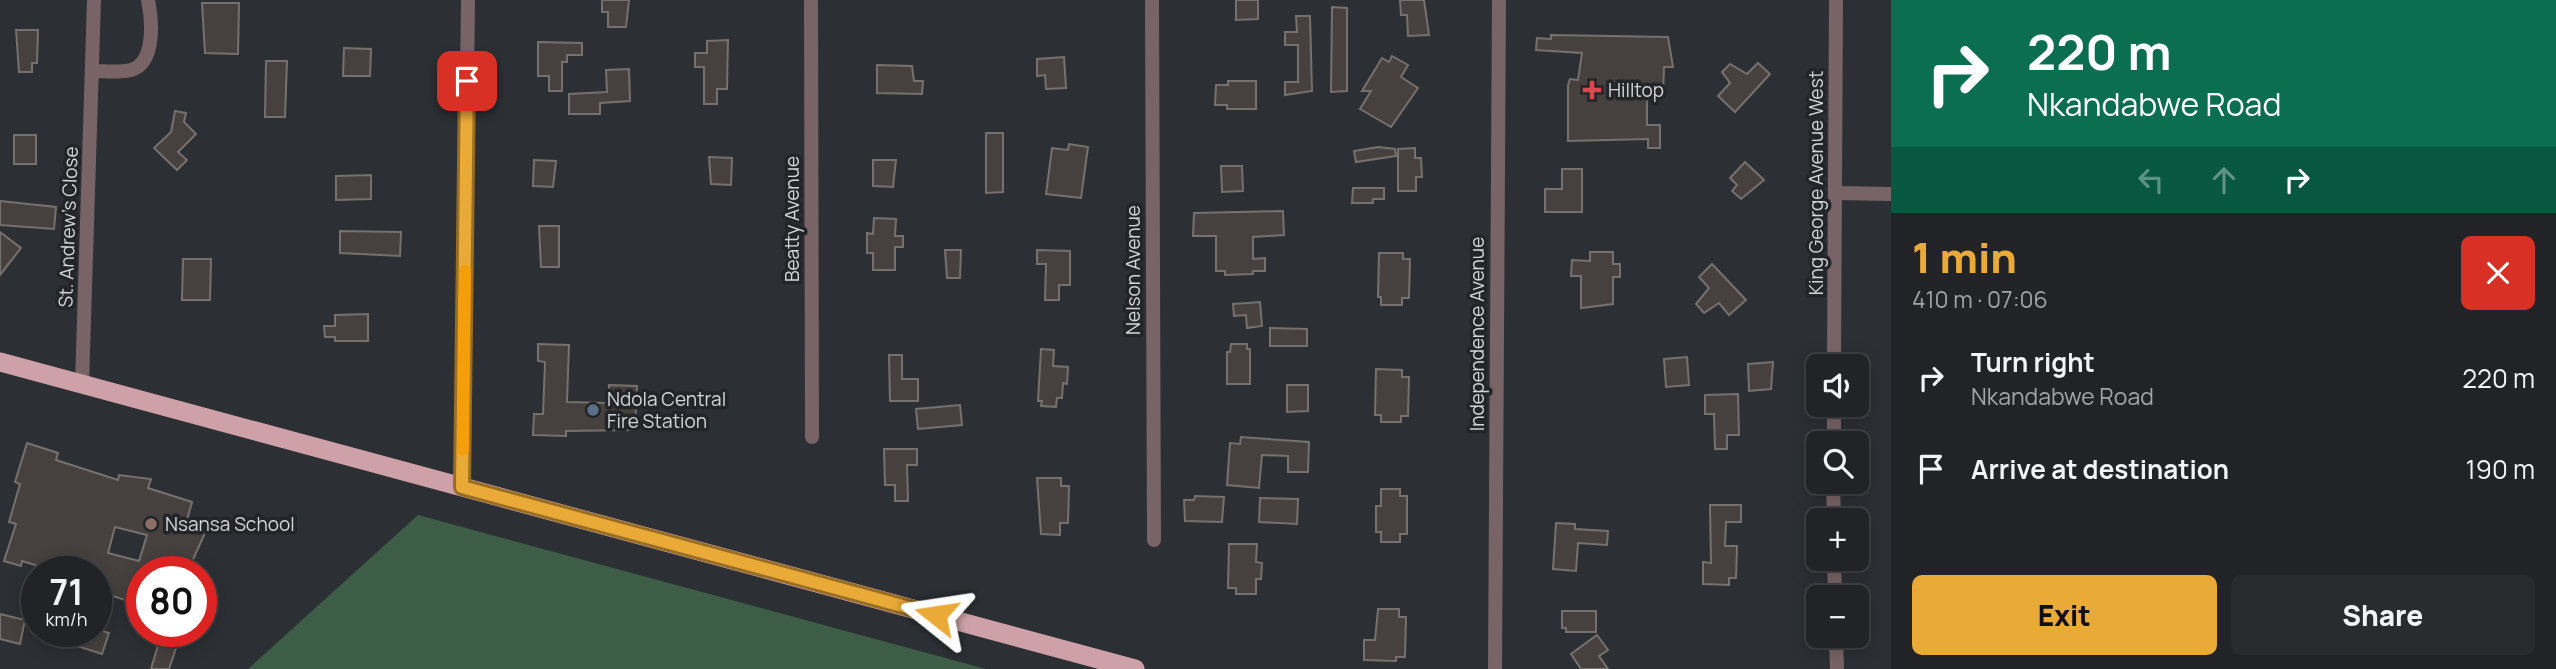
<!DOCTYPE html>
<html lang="en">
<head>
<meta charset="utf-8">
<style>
	:root { --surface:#212326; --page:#292b2e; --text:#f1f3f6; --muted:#a2a4a7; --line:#3e4043; --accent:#eaaa38 }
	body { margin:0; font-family:Manrope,sans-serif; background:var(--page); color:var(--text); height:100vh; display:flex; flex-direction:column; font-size:26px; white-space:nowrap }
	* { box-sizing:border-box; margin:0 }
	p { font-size:23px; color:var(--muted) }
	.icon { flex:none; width:38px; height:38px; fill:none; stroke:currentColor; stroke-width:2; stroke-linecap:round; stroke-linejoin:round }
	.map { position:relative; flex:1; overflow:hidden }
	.sheet { display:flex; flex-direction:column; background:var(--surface); width:665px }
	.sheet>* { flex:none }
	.top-card { background:#0b6e4f; color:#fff; overflow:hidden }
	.tools { position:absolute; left:1806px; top:354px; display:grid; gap:14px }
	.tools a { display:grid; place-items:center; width:63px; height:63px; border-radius:10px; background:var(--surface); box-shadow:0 4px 18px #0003,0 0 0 2px var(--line); font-size:35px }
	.speed { position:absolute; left:21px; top:556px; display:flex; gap:14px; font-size:35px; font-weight:700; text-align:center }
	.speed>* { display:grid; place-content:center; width:91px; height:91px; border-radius:50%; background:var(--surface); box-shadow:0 4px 18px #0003,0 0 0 2px var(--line); line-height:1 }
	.speed small { font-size:18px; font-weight:400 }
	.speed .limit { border:10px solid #d22; background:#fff; color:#111 }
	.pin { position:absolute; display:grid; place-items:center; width:60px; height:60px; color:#fff; margin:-30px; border-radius:14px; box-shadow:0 4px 10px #0006 }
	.me { position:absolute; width:77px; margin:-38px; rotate:285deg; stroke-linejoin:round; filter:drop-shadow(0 0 5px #0008) }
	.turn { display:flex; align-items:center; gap:24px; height:147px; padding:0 21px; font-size:32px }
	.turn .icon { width:91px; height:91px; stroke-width:2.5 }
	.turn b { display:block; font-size:49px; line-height:60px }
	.lanes { display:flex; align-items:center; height:66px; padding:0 21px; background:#0003; justify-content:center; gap:35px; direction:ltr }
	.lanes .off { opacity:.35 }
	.round { display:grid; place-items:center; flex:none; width:74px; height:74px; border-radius:10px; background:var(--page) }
	.head { display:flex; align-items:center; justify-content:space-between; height:119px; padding:0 21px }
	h1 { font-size:42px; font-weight:800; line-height:52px; color:var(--accent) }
	.cta { display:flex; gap:14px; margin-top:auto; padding:14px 21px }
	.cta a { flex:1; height:80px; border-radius:10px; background:var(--accent); color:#111; font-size:28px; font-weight:800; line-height:80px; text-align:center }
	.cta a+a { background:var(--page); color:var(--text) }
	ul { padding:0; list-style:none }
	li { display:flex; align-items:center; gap:21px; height:91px; padding:0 21px }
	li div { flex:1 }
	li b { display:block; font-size:26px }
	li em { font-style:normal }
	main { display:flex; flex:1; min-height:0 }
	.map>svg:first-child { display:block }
	.green { fill:#3e5d47 }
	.building { fill:#46413f; stroke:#76716e; stroke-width:2; fill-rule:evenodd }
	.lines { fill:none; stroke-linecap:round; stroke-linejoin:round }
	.minor { stroke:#786467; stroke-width:14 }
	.trunk { stroke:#cea1a9; stroke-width:19 }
	.route-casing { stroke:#986e24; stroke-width:18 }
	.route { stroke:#eaaa38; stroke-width:12 }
	.slow { stroke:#f59e0b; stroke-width:12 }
	.health-dot { fill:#e0444e; stroke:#232529; stroke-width:2.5 }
	.service-dot { fill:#5c6f8a; stroke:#232529; stroke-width:2.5 }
	.education-dot { fill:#8d6e63; stroke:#232529; stroke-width:2.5 }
	.labels { text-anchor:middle; stroke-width:7; stroke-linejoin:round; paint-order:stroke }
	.poi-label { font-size:19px; fill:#d3d5d7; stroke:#232529; text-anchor:start }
	.street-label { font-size:19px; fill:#d3d5d7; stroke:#232529 }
</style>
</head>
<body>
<main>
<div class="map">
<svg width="1891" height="669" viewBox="0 0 1891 669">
	<rect width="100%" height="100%" fill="#2c2f33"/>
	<polygon class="green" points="418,515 986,669 248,669"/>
	<g class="building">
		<polygon points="602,0 629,0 626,27 608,27 608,12 602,12"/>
		<polygon points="1236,0 1258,0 1258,19 1236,20"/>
		<polygon points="1400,0 1424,0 1429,35 1408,36 1407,15 1401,15"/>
		<polygon points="202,3 239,3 238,54 205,53"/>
		<polygon points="1332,7 1347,8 1347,91 1331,92"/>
		<polygon points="1296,16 1310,16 1312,91 1285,95 1285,82 1298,82 1298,45 1285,45 1285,32 1297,32"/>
		<polygon points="16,30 38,30 37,63 32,63 32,72 19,72"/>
		<polygon points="1551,35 1668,37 1673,67 1664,67 1663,98 1647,97 1647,125 1660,125 1660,148 1648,148 1648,139 1568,141 1568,85 1570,79 1578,80 1582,53 1536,50 1537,38 1551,39"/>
		<polygon points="728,40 727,89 717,89 717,104 704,104 704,67 695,67 695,53 707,53 707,41"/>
		<polygon points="538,42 582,43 582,55 567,55 567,62 562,62 562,91 549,91 549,76 538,76"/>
		<polygon points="344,48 371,49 370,76 343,76"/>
		<polygon points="1392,56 1408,65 1401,77 1418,88 1391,127 1360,109 1371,91 1362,91 1382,58 1389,62"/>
		<polygon points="1064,57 1066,88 1046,89 1045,75 1037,76 1037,59"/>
		<polygon points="266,61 287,61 285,117 265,117"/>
		<polygon points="1758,63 1770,74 1735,112 1718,96 1730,83 1722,72 1730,64 1747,74"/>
		<polygon points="877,65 912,66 914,81 923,81 922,94 877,93"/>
		<polygon points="629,69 630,101 600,103 600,114 569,114 569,94 607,92 606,70"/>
		<polygon points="1228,81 1256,81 1256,109 1227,109 1227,105 1215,105 1216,85 1228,85"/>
		<polygon points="175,111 186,113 184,122 196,134 178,152 187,160 177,170 154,148 171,132"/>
		<polygon points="986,133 1003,133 1003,192 986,193"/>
		<rect x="14" y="135" width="22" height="29"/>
		<polygon points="1069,144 1088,147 1081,198 1046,194 1052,148 1068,150"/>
		<polygon points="1378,147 1395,149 1396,156 1356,162 1354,151"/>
		<polygon points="1415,148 1415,158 1421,158 1422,177 1416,177 1416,191 1398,191 1398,149"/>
		<polygon points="709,157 732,158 731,185 711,184"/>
		<polygon points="534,160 556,161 553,187 533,186"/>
		<polygon points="873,160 896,160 893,187 873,186"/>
		<polygon points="1745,162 1764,180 1741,199 1732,191 1737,185 1730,178"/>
		<polygon points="1221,166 1242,166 1243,191 1222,192"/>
		<polygon points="1562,169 1582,169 1582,212 1545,212 1545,189 1562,189"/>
		<polygon points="371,175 371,199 336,200 336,176"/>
		<polygon points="1353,188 1384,188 1384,199 1373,199 1373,203 1352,203"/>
		<polygon points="0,201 56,207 54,229 0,225"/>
		<polygon points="1283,211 1284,235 1253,237 1253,259 1265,258 1265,271 1253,271 1253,274 1225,275 1225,271 1216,271 1216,236 1193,236 1194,213"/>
		<polygon points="874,218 896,219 895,236 903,236 903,247 895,247 895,270 873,270 873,253 867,253 867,233 873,234"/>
		<polygon points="539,226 559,226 559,267 541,267"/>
		<polygon points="340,231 401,232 400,256 340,253"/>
		<polygon points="0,232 21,248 0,275"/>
		<polygon points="945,250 961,250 960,278 947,278"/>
		<polygon points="1037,250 1070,251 1070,285 1059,285 1059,300 1045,300 1046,264 1037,264"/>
		<polygon points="1590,252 1613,252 1613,264 1620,264 1620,277 1613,277 1613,304 1581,308 1581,276 1571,276 1572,260 1590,261"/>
		<polygon points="1379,253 1403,253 1403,259 1410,259 1409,298 1402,298 1402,305 1381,305 1381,297 1378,297"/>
		<polygon points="183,259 211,259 210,300 182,300"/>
		<polygon points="1712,264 1746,300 1729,315 1719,303 1704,313 1696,304 1709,288 1699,277"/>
		<polygon points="1260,302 1262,326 1247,328 1246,315 1234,316 1233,304"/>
		<polygon points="368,314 368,341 335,341 335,337 325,337 324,326 335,326 335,315"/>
		<polygon points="1270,328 1307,329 1307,346 1270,346"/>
		<polygon points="538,344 569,345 567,402 609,403 609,385 637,386 635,430 566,431 566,436 533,435 534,414 543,414 545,362 538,361"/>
		<polygon points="1231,344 1247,344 1247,349 1250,349 1250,384 1227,384 1227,352 1230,352"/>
		<polygon points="1041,349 1054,350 1053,366 1068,367 1067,384 1063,383 1062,398 1057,398 1056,407 1041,406 1042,401 1038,401"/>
		<polygon points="889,355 902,355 902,379 918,379 918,401 890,401"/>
		<polygon points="1687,357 1689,385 1666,387 1664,359"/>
		<polygon points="1773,362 1771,389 1749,391 1748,364"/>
		<polygon points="1376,369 1402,370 1402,377 1409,377 1408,416 1401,416 1401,422 1381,422 1381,415 1375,415"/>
		<polygon points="1287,385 1308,385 1308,411 1287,412"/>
		<polygon points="1738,394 1739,435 1727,435 1727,449 1715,449 1714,414 1705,414 1705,395"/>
		<polygon points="960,405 962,425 918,429 916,409"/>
		<polygon points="1241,437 1309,442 1308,472 1288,472 1288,456 1262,455 1259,488 1227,485 1230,443 1240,444"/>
		<path d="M27,443L58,453L56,460L118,480L119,475L151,479L148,488L192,502L185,527L205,533L191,564L178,560L174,572H142V605L96,591V572H44L45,568L22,561L21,566L4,561L16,524L9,522L20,484L15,482ZM115,527L147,535L139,561L108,553Z"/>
		<polygon points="884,449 917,449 917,465 907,465 908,501 895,501 895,485 885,485"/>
		<polygon points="1037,478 1061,478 1061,486 1069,486 1068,523 1060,523 1060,535 1041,534"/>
		<polygon points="1381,489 1400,489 1400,496 1407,496 1407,534 1400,534 1400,542 1381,542 1381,532 1376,532 1376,506 1381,506"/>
		<polygon points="1195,496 1224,497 1222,522 1185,521 1184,500 1194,500"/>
		<polygon points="1260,498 1298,499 1297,524 1259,522"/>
		<polygon points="1710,505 1741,505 1741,522 1726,522 1725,546 1737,546 1736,578 1729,578 1729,585 1703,584 1703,562 1711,563"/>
		<polygon points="1556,523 1575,524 1575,529 1608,531 1607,545 1578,543 1576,571 1553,569"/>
		<polygon points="1229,544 1257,544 1256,562 1262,563 1261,579 1256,579 1256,594 1236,594 1236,588 1228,588"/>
		<polygon points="1378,609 1399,609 1399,617 1406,617 1405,657 1396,657 1396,661 1364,660 1364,640 1375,640"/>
		<polygon points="1562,611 1596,611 1596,632 1566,632 1566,628 1562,628"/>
		<polygon points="0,614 25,620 20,644 0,639"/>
		<polygon points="96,629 109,633 102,654 40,634 96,632"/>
		<polygon points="1597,635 1608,650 1599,656 1608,669 1581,669 1571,654"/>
		<polygon points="159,642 176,648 169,669 151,669"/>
	</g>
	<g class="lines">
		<g class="minor">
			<polyline points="811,0 812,437"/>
			<polyline points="1152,0 1154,540"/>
			<path d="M92,71C104,71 119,73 131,70C156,63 152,19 148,0"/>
			<polyline points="1836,193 1891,194"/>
			<polyline points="1834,366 1836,0"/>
			<polyline points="82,384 94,0"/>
			<polyline points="1834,443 1834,404"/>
			<polyline points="1833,481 1834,520"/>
			<polyline points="462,487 468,0"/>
			<polyline points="1834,558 1835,597"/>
			<polyline points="1836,635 1837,669"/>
			<polyline points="1495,669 1499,0"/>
		</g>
		<polyline class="trunk" points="0,362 1135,669"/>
	</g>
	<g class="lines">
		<g class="route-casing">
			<polyline id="route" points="467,81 462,487 936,615"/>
		</g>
		<use href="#route" class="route"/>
		<polyline class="slow" points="463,450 465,271"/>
	</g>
	<path class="health-dot" d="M1588.5 79.5h7v7h7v7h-7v7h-7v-7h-7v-7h7z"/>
	<circle class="service-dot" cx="593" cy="410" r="7"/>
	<circle class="education-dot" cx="151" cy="524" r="7"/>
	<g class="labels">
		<g class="poi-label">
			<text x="1608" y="97">Hilltop</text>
			<text x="607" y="406">Ndola Central<tspan x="607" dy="22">Fire Station</tspan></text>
			<text x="165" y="531">Nsansa School</text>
		</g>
		<g class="street-label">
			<text transform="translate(1816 183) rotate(-90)" y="7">King George Avenue West</text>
			<text transform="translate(792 219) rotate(-90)" y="7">Beatty Avenue</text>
			<text transform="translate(68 227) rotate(-88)" y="7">St. Andrew's Close</text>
			<text transform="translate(1133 270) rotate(-90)" y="7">Nelson Avenue</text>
			<text transform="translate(1477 334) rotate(-90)" y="7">Independence Avenue</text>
		</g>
	</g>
</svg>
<div class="tools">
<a><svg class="icon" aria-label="sound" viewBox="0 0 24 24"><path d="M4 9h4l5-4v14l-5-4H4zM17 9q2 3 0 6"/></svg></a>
<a><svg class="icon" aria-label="search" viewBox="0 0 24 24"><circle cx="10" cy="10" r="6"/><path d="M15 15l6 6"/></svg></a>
<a>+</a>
<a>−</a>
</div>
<div class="speed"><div>71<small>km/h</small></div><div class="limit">80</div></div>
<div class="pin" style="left:467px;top:81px;background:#d93025"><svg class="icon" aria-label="arrive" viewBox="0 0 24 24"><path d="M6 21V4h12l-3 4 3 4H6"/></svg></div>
<svg class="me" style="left:936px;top:615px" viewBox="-20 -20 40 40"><path d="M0-17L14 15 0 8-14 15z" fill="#eaaa38" stroke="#fff" stroke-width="4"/></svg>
</div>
<section class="sheet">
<div class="top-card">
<div class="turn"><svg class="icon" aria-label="right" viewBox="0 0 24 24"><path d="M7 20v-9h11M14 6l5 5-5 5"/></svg><div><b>220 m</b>Nkandabwe Road</div></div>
<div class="lanes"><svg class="icon off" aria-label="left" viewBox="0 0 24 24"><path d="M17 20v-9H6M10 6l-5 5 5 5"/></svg><svg class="icon off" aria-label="ahead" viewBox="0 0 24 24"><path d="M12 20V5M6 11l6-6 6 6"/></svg><svg class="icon" aria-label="right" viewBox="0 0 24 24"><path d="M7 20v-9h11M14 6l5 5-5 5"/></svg></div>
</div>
<div class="head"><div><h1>1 min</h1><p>410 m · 07:06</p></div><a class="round" style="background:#d93025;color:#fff"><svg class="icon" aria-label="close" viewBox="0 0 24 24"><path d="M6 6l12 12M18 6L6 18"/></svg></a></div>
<ul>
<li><svg class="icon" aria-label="right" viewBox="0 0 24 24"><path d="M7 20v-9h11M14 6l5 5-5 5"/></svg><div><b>Turn right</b><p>Nkandabwe Road</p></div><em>220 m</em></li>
<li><svg class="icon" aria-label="arrive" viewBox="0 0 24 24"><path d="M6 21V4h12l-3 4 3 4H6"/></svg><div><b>Arrive at destination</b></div><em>190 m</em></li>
</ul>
<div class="cta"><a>Exit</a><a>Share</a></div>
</section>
</main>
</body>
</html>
